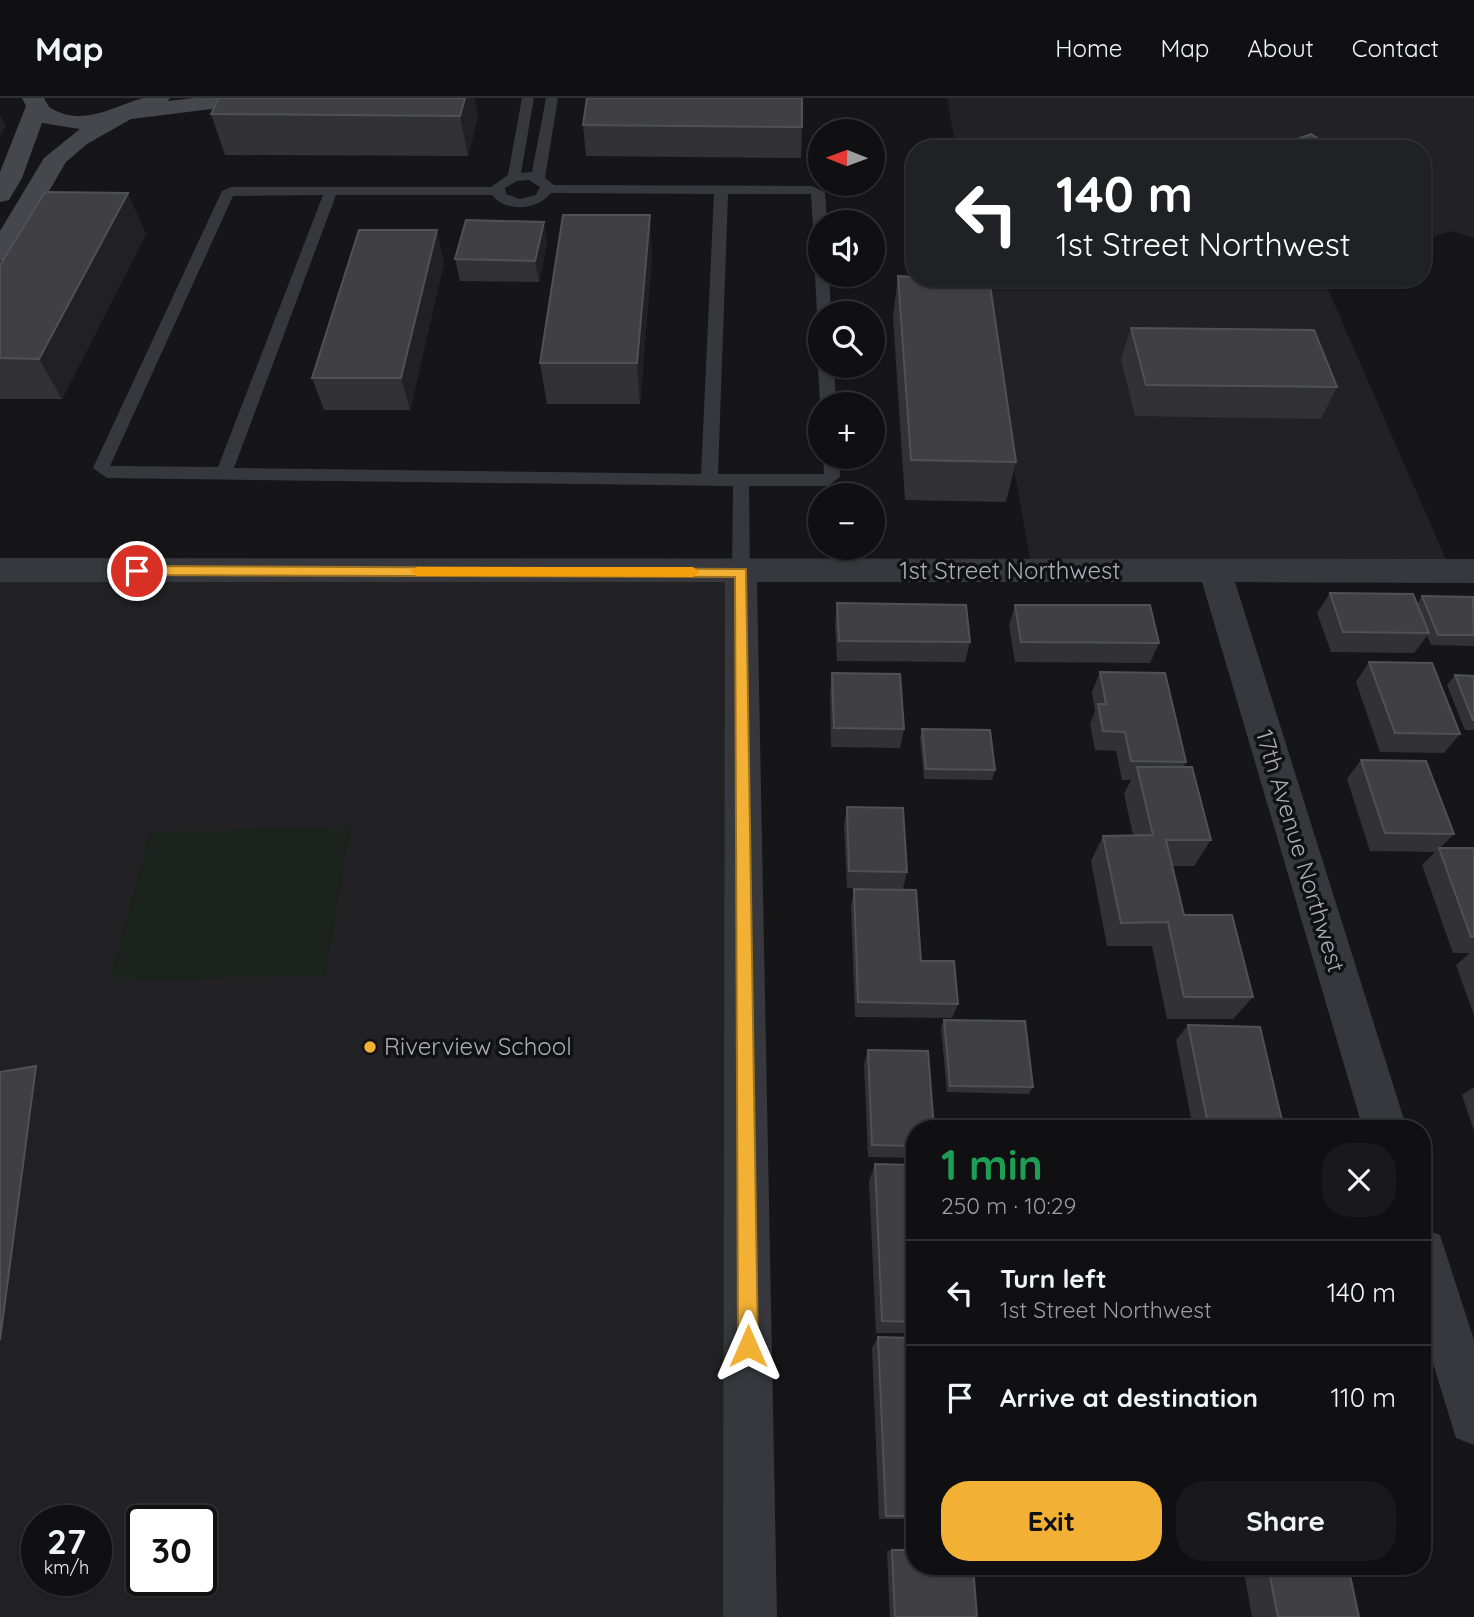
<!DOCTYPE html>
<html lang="en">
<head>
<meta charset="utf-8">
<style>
	:root { --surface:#101012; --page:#19191b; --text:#f1f3f6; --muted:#9c9d9f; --line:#303032; --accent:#f2b134 }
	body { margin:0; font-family:Quicksand,sans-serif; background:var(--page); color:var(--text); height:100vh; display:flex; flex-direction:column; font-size:26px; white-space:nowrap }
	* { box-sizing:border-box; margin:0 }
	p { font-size:23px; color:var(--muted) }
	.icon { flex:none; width:38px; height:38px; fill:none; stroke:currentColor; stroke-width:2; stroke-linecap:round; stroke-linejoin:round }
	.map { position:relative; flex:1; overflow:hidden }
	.sheet { position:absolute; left:906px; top:1022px; width:525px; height:455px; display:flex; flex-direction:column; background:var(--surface); border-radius:28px; box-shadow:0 2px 5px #0004,0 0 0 2px var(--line) }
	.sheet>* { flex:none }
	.top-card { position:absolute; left:906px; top:42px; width:525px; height:147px; border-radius:28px; box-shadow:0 2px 5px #0004,0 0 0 2px var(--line); background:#202124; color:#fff; overflow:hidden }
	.needle { width:46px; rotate:271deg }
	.fabs { position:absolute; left:808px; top:21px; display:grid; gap:14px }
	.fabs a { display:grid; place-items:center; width:77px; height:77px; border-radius:50%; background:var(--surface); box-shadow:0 2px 5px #0004,0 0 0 2px var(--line); font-size:35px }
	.speed { position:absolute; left:21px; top:1407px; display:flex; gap:14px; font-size:35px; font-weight:700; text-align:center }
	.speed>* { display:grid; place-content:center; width:91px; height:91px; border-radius:50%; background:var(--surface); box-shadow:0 2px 5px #0004,0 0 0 2px var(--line); line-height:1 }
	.speed small { font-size:18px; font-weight:400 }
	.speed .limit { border:4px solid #111; border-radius:10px; background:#fff; color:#111 }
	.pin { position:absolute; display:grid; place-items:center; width:60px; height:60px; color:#fff; margin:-30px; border:4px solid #fff; border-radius:50%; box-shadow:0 2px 7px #0007 }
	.me { position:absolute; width:77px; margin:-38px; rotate:0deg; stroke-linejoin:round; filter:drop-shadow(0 0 5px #0008) }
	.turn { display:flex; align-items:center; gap:24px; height:147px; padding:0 35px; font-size:32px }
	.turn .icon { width:91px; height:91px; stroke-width:2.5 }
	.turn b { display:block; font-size:49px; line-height:60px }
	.round { display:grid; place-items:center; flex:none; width:74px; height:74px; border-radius:28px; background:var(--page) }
	.headline { display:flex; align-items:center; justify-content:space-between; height:119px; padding:0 35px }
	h1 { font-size:42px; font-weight:700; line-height:52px; color:#1e9e55 }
	.button { display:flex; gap:14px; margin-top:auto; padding:14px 35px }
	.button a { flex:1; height:80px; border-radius:28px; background:var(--accent); color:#111; font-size:28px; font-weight:700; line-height:80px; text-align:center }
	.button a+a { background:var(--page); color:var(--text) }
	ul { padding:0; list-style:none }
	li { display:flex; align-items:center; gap:21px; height:105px; padding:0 35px; border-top:2px solid var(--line) }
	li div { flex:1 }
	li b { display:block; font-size:26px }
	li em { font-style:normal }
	header { display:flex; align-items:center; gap:42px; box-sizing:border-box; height:98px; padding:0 35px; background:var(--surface); border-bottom:2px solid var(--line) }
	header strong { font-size:33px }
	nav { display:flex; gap:38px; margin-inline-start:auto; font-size:24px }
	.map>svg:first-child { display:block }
	.built { fill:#222225; fill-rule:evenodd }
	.green { fill:#1c231d }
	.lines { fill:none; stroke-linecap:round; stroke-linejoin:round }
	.lane { fill:#37383d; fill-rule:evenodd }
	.street { fill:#37383d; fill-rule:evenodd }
	.secondary { fill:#45474d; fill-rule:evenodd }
	.wall { fill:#323236 }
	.shaded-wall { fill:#212124 }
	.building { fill:#3f3f44; stroke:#4f5156; stroke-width:2 }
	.route { fill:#f2b134; stroke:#9d7322; stroke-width:2 }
	.slow { fill:#f59e0b }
	.poi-dot { fill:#f2b134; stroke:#111113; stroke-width:2.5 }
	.labels { text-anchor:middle; stroke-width:7; stroke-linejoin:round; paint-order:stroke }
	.street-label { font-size:24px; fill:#a8adb8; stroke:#111113 }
	.poi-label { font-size:24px; fill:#a8adb8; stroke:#111113; text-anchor:start }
</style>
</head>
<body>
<header>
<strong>Map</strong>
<nav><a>Home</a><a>Map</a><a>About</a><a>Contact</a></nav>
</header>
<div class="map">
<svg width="1474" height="1519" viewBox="0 0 1474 1519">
	<rect width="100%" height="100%" fill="#161618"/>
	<g class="built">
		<polygon points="947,0 1474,0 1474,140 1451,133 1423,142 1423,51 956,51"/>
		<polygon points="980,180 1323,180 1451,473 1032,472"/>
		<path d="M0,472L741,474L738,1519H0ZM37,1423H96V1482H37ZM142,1423H201V1482H142Z"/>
	</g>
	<polygon class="green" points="351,728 326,877 109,884 150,734"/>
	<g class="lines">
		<g class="lane">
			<path d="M522,0H534L521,75L532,74L546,0H558L545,80L554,87L812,88L825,94L827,124H821V150L814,146L811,96H728L718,376H824L823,359H839L840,379L828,388H749L750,474L747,479H735L732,474L733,388L107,380L93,370L222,93L231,89H491L508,77ZM529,82L540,89L536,97L520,101L506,96L505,90L517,83ZM551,95L714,96L701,376L234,370L336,97H492C506,115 538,112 551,95ZM323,97L218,369L110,368L233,98Z"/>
			<polygon points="821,173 821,177 829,177 831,215 821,215 821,219 817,215 815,177"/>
			<polygon points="821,265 821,268 834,268 836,306 820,306 818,268"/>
		</g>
		<g class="street">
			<polygon points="0,460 1474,461 1474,485 1235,484 1407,1031 1363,1031 1202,484 757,484 777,1519 723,1519 725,484 0,484"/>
			<polygon points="1423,1131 1440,1137 1474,1242 1474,1347 1456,1340 1423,1233"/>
		</g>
		<path class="secondary" d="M22,0H44L49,9C83,30 111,9 143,0C151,0 162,0 170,0L168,3L194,0H255L252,5L244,7L131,21L87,46L66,64L13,155L9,160L0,163V133L44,60L80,31L42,25L22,80L9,102L0,104V74L26,8Z"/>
	</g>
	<g class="wall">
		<polygon points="211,16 478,18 468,58 225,57"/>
		<polygon points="583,27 802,29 801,60 586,58"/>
		<polygon points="1179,43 1217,51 1176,51"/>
		<polygon points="146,136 62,301 0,301 0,167"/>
		<polygon points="547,145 539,184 460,183 455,161"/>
		<polygon points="652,158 640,306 547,306 540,265"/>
		<polygon points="444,164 410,312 324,312 312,280"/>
		<polygon points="898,178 1016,364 1006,404 905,402 893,219"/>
		<polygon points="1131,230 1337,289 1321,321 1135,318 1121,261"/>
		<polygon points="1330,495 1417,506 1422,498 1474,500 1474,548 1431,547 1427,538 1414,555 1331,554 1317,515"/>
		<polygon points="837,505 970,544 965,564 837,563 835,525"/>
		<polygon points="1015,507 1159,545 1150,565 1015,564 1009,527"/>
		<polygon points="1369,564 1460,636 1444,655 1380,654 1356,584"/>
		<polygon points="1100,574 1186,664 1183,669 1211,742 1194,768 1172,768 1184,817 1253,899 1233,921 1167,921 1152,848 1107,848 1091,763 1103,738 1133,737 1124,696 1131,682 1122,682 1116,653 1095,652 1090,626 1095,613 1092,594"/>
		<polygon points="832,575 904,631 900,650 831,649 830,595"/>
		<polygon points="1455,577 1474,578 1474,632 1465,632 1447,587"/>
		<polygon points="922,631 995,672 992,682 924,681 920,640"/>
		<polygon points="1361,662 1454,736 1440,750 1474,750 1474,917 1456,867 1470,855 1453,855 1422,767 1435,754 1370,753 1347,681"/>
		<polygon points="847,709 907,774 903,791 847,790 844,727"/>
		<polygon points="854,791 921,863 958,906 952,920 855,919 851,808"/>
		<polygon points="944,922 1033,989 1029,996 947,994 941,929"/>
		<polygon points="1188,927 1284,1031 1193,1031 1176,942"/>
		<polygon points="868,952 915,1031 915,1060 868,1059 864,966"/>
		<polygon points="1474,989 1474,1033 1462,997"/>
		<polygon points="875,1066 915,1067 915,1235 876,1235 869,1083"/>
		<polygon points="878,1239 915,1240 915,1421 879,1421 872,1250"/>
		<polygon points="892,1452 977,1519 890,1519 887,1453"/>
		<polygon points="1243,1468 1348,1468 1359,1519 1252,1519"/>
	</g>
	<g class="shaded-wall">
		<polygon points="465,0 475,0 478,18 468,58 460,18"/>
		<polygon points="1,18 6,28 0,38 0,19"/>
		<polygon points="128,95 146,136 62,301 39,261"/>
		<polygon points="650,117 652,158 640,306 637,265"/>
		<polygon points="544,124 547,145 539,184 535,163"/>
		<polygon points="437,132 444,164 410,312 401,280"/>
		<polygon points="36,968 71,993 12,1519 0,1519 0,1242"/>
	</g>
	<g class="building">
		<polygon points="219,0 465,0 460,18 211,16"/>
		<polygon points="587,0 802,0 802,29 583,27"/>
		<polygon points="1311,36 1335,51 1270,51"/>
		<polygon points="1179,43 1214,43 1217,51 1182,51"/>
		<polygon points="45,94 128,95 39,261 0,260 0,167"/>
		<polygon points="563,117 650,117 637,265 540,265"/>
		<polygon points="466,122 544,124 535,163 455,161"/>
		<polygon points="359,132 437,132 401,280 312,280"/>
		<polygon points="898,178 915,179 915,180 989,180 1016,364 911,362"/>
		<polygon points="1131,230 1314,232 1337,289 1146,287"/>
		<polygon points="1330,495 1413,496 1429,535 1343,534"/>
		<polygon points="1422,498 1473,499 1474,537 1438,537"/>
		<polygon points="837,505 966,507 970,544 839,543"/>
		<polygon points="1015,507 1150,507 1159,545 1021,544"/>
		<polygon points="1369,564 1432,565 1460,636 1395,635"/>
		<polygon points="1100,574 1165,575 1186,664 1131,663 1125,634 1103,633 1098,606 1106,606"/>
		<polygon points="832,575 900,576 904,631 834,630"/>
		<polygon points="1455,577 1474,578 1474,622 1473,622"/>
		<polygon points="922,631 990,632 995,672 926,671"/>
		<polygon points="1361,662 1426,663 1454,736 1385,735"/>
		<polygon points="1137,669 1192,669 1211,742 1166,742 1184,817 1232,817 1253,899 1184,899 1168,824 1121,825 1103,738 1153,737"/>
		<polygon points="847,709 903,710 907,774 849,773"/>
		<polygon points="1439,750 1474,750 1474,839 1471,839"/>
		<polygon points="854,791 916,792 921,863 954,863 958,906 858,904"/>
		<polygon points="944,922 1025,923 1033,989 950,988"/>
		<polygon points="1188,927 1260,929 1284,1031 1209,1031"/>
		<polygon points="868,952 928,953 934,1031 915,1031 915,1048 872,1047"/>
		<polygon points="36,968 0,1242 0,974"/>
		<polygon points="875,1066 915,1067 915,1224 882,1223"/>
		<polygon points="878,1239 915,1240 915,1418 886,1418"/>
		<polygon points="892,1452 915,1452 915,1468 973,1468 977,1519 895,1519"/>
		<polygon points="1268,1468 1348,1468 1359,1519 1278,1519"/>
	</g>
	<polygon class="route" points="137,468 746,471 758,1248 755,1255 748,1258 741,1255 738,1248 735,479 137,477 131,473"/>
	<polygon class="slow" points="417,469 693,469 699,474 693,479 417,478 410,473"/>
	<circle class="poi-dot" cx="370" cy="949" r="7"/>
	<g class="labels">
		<g class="street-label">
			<text x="1010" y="481">1st Street Northwest</text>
			<text transform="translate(1300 753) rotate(73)" y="8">17th Avenue Northwest</text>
		</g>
		<g class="poi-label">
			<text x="384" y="957">Riverview School</text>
		</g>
	</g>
</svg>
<div class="fabs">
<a><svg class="needle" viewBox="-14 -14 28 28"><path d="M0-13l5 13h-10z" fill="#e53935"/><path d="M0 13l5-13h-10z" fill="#9c9d9f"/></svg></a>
<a><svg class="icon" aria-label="sound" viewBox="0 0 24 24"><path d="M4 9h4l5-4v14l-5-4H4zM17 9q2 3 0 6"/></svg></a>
<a><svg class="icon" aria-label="search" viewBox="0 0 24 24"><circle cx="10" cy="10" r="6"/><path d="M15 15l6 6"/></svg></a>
<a>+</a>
<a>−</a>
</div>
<div class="speed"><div>27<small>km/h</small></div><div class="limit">30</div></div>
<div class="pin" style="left:137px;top:473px;background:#d93025"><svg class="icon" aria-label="arrive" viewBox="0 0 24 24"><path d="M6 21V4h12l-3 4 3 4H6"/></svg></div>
<svg class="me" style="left:748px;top:1248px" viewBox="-20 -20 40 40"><path d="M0-17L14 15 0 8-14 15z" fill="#f2b134" stroke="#fff" stroke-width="4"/></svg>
<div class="top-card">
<div class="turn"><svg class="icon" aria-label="left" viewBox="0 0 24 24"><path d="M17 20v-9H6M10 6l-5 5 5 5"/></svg><div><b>140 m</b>1st Street Northwest</div></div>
</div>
<section class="sheet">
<div class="headline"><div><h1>1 min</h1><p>250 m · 10:29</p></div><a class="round"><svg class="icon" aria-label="close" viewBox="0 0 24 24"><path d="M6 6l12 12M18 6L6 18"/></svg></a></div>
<ul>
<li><svg class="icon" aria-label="left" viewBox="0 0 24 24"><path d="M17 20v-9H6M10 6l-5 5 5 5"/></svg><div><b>Turn left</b><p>1st Street Northwest</p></div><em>140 m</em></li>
<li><svg class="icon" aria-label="arrive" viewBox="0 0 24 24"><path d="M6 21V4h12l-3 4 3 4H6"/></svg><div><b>Arrive at destination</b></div><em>110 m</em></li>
</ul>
<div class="button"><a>Exit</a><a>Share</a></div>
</section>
</div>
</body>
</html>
